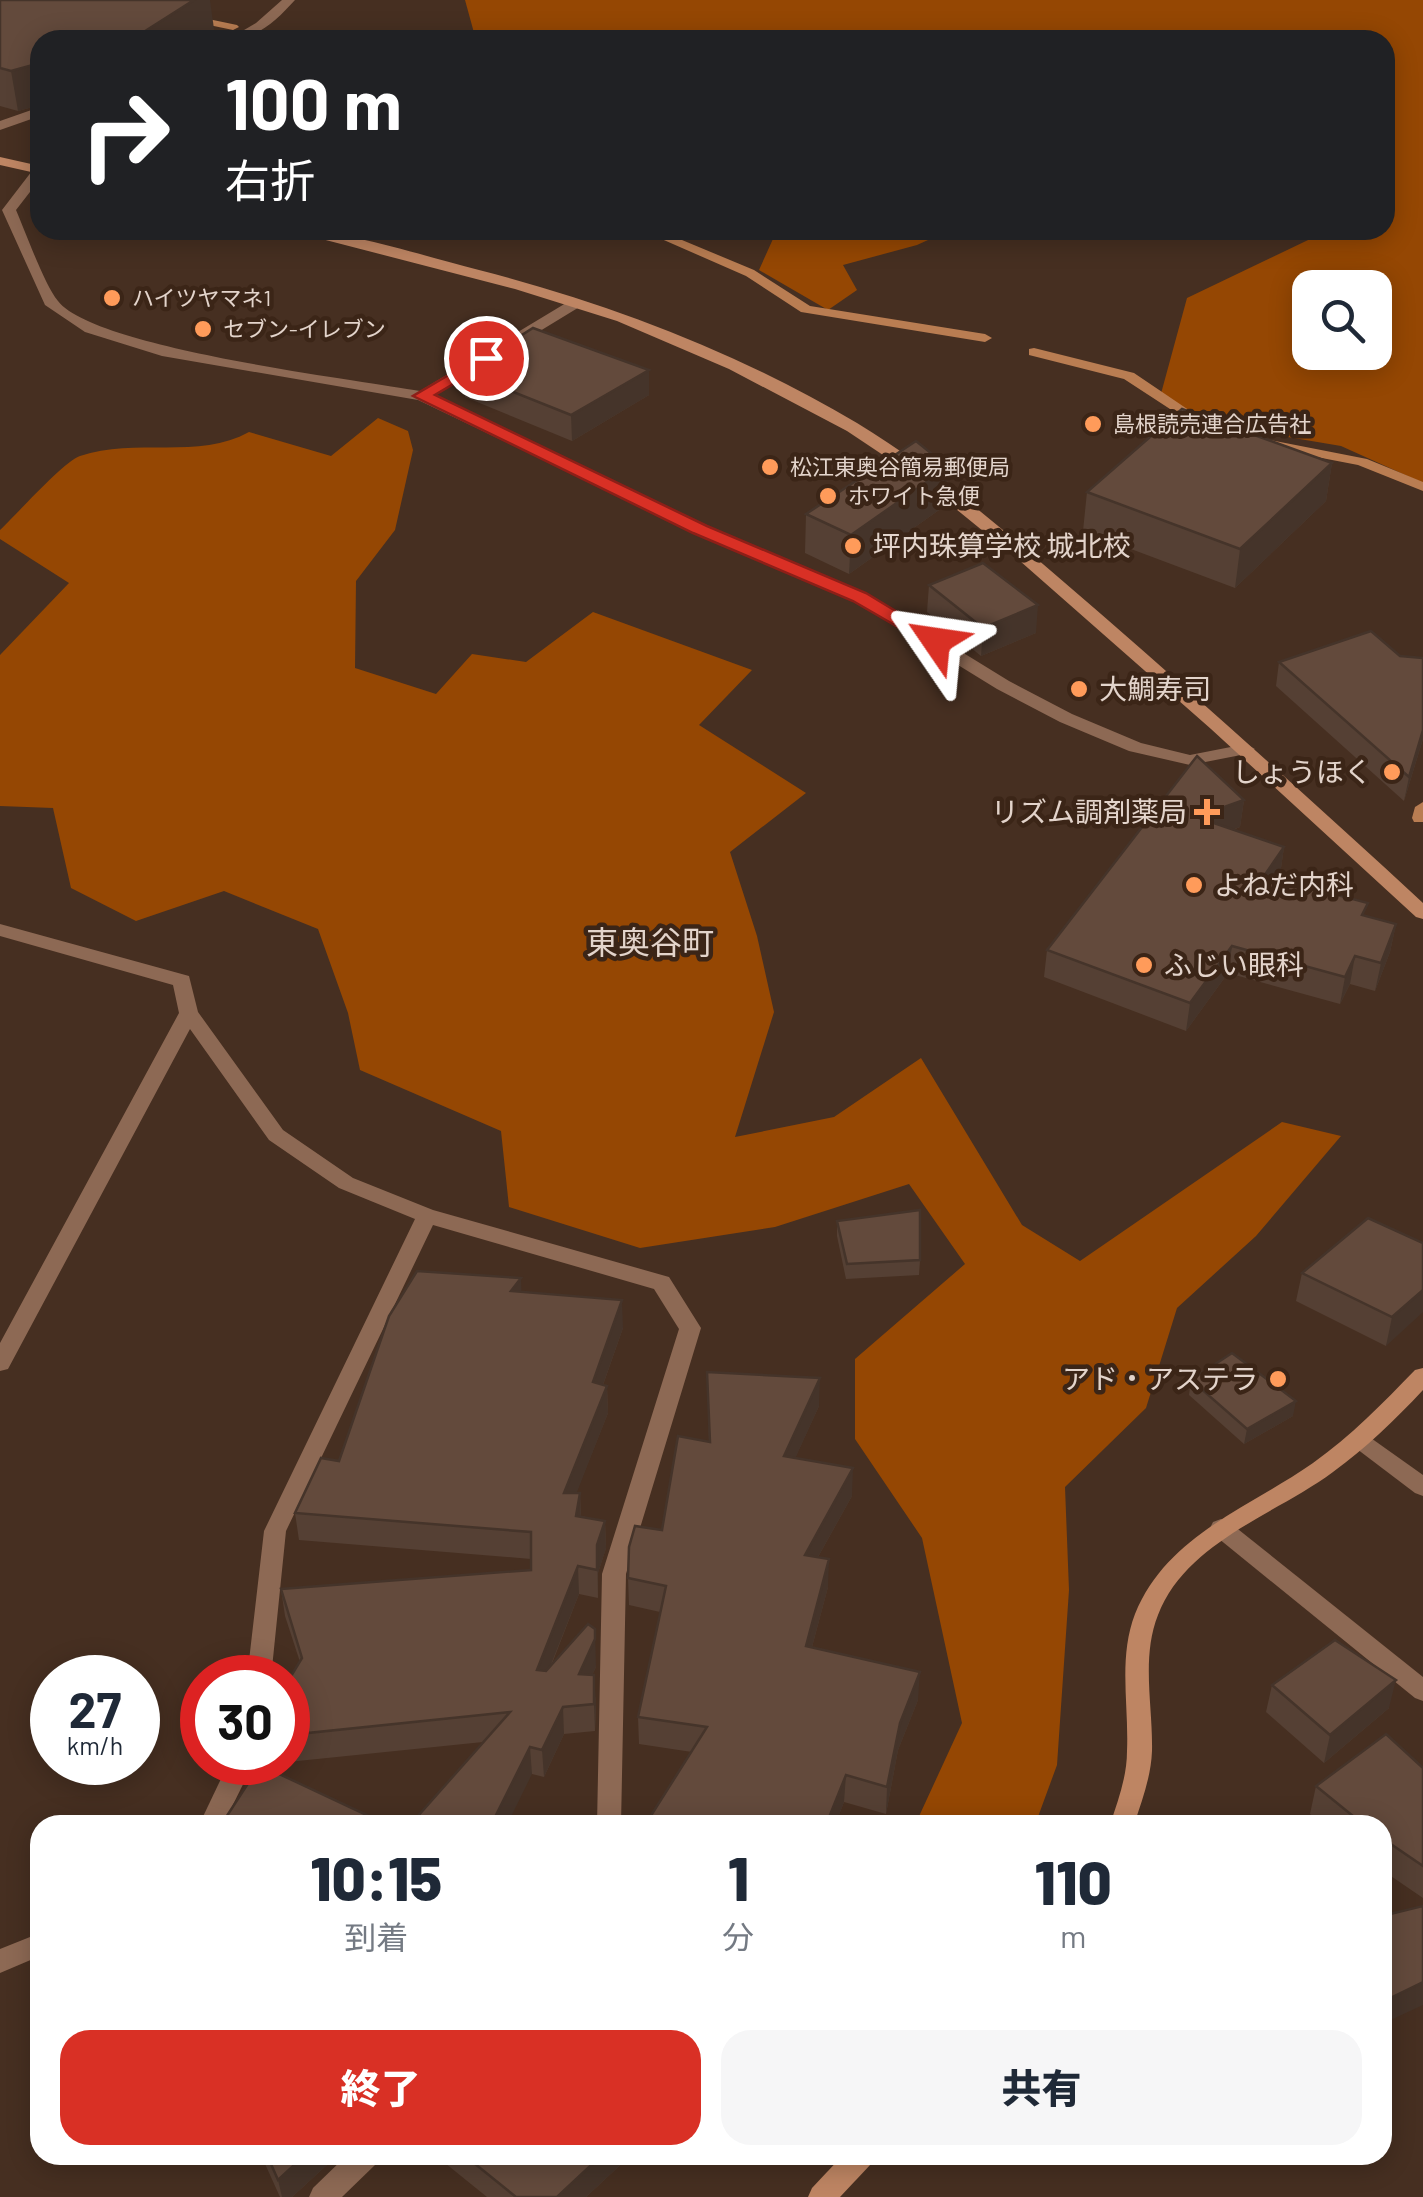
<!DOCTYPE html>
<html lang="ja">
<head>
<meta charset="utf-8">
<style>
	:root { --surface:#fff; --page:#f6f6f7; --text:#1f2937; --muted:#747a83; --accent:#d93025 }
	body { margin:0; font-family:Barlow,"Noto Sans JP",sans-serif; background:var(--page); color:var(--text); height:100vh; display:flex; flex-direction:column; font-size:38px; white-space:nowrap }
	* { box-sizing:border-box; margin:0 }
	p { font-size:32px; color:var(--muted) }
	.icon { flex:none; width:55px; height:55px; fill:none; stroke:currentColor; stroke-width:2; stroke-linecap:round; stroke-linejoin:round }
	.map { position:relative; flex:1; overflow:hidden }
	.details { position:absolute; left:30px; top:1815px; width:1362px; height:350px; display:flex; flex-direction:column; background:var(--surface); border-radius:30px; box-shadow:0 5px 25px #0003 }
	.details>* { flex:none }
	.top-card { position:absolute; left:30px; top:30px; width:1365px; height:210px; border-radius:30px; box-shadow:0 5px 25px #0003; background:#202124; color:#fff; overflow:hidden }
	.controls { position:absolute; left:1292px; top:270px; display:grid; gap:20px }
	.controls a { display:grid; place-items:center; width:100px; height:100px; border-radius:20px; background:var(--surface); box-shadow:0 5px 25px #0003; font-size:50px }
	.speed { position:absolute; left:30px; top:1655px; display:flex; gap:20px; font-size:50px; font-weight:700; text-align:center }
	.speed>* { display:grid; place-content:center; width:130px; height:130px; border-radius:50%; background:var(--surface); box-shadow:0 5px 25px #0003; line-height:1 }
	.speed small { font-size:25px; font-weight:400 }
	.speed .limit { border:15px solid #d22; background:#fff; color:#111 }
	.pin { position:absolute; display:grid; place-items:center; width:85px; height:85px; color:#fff; margin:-42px; border:5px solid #fff; border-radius:50%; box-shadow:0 2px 10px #0007 }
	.me { position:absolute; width:110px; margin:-55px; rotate:302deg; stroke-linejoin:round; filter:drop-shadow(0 0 8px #0008) }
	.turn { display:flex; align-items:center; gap:35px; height:210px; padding:0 30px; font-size:45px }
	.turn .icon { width:130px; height:130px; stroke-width:2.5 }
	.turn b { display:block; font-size:70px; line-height:85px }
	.eta { display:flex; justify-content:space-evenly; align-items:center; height:170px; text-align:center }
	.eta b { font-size:60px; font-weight:800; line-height:70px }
	.button { display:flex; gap:20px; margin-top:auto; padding:20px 30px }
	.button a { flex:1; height:115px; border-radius:30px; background:var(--accent); color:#fff; font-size:40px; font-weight:800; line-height:115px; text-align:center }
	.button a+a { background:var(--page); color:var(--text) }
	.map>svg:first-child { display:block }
	.forest { fill:#954703; fill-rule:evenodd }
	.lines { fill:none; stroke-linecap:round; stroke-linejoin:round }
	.stream { fill:#b97d52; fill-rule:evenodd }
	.street { fill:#8d6954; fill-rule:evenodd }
	.secondary { fill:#be8563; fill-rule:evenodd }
	.wall { fill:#554034 }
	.shaded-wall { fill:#45342a }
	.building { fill:#634a3c; stroke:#45342a; stroke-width:2.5 }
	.route { fill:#d93025; stroke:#8d1f18; stroke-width:2.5 }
	.poi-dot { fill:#ff9b5a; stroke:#3b2517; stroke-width:4 }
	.labels { text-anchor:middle; stroke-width:9; stroke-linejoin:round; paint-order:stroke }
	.far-poi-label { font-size:22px; fill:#e3d4cb; stroke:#3b2517; text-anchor:start }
	.poi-label { font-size:28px; fill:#e3d4cb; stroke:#3b2517; text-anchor:start }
	.quarter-label { font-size:32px; fill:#e3d4cb; stroke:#3b2517 }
</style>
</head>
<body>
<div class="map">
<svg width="1423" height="2197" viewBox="0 0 1423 2197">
	<rect width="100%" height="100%" fill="#462f21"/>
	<g class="forest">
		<path d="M465,0H1423V483L1341,446L1240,429L1159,401L1187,298L1329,230H1385V40H476ZM1310,288H1375V352H1310Z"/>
		<polygon points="777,230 950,230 917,245 843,265 857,290 828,310 759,270"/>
		<path d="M378,418L408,431L413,450L395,530L356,581L355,668L436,694L472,654L526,662L593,612L752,670L699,725L806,793L730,852L757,936L774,1012L735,1137L834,1117L921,1058L1022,1225L1080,1261L1282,1122L1341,1136L1256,1236L1177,1308L1146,1408L1065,1487L1069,1590L1057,1765L1035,1825H915L962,1723L922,1538L855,1439V1359L965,1264L909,1184L775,1227L640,1248L509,1207L501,1131L360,1070L348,1013L318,929L224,891L136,921L71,888L53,808L0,806V655L69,583L0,539V530C16,515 64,461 80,456C135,437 199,460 249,432L331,456Z"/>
	</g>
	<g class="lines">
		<g class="stream">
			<polygon points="189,15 237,25 239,27 233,30 185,20 183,18"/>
			<polygon points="294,31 302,31 313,40 300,40 292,33"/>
			<polygon points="641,230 658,230 754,270 810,306 985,334 992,338 985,342 801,312 746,276"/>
			<polygon points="1034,348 1134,373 1205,421 1203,424 1193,424 1124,379 1029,355 1029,349"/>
			<polygon points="1265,439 1367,459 1423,482 1423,491 1358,465 1260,446 1260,440"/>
			<polygon points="1423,802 1423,822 1414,822 1412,818 1415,807"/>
		</g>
		<g class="street">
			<path d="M282,0H295C276,21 256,40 227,40L256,23Z"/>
			<polygon points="40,107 40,116 0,130 0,121"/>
			<path d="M40,166V179L16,210C26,233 44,284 58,301C94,348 352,379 420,391L571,300H581V306L433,396L706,526L866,593L1009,681L1072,714L1141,743L1190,755L1246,744L1255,749L1246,754L1190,765L1129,751L1060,722L997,689L854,601L694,532L418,400L162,356L85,332L45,305L2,210L35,167Z"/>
			<polygon points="0,924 189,976 198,1012 283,1130 353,1178 433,1210 669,1277 701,1328 626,1574 621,1825 597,1825 602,1574 679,1329 654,1289 433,1225 286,1531 271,1678 247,1678 264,1531 415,1219 339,1188 269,1140 190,1029 8,1369 0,1371 0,1343 179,1013 173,985 0,936"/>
			<polygon points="1361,1431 1423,1475 1423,1496 1415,1493 1353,1446 1350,1440 1353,1434"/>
			<polygon points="1221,1519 1229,1522 1423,1677 1423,1701 1415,1698 1213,1534 1210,1528 1213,1522"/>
			<polygon points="229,1762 254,1762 223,1825 199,1825"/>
			<polygon points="40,1933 40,1956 0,1973 0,1949"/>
			<polygon points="347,2155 380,2155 376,2164 342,2197 309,2197 313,2188"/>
		</g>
		<g class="secondary">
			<polygon points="0,157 40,166 40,174 0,165"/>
			<path d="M287,230C348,230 419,255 479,270C611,304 739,353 857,423C946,477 1023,547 1101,614C1210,709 1317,805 1423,903V919L1416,917L1211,729L1020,561L919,479L847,431L729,369L617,321L515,289Z"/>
			<path d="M1423,1368V1390C1395,1420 1366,1448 1333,1472C1275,1515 1186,1542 1158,1615C1141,1658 1153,1706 1152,1751C1151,1777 1142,1800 1134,1825H1110C1118,1800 1127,1777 1127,1751C1129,1705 1118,1658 1135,1614C1167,1535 1249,1508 1313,1463C1351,1436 1383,1403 1415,1370Z"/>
			<polygon points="843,2155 875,2155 871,2164 840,2197 808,2197 812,2188"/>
		</g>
	</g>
	<g class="wall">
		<polygon points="0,0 214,29 197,40 40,40 40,105 18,111 0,106"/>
		<polygon points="463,372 649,395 572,441 465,397"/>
		<polygon points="1332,463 1326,501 1235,588 1083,531 1087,492"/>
		<polygon points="948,467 946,505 849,574 805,553 806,514"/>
		<polygon points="929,585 1036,633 981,656 927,612"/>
		<polygon points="1279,662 1423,739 1404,801 1276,686"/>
		<polygon points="1244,800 1240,827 1233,830 1284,847 1280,875 1277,879 1365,916 1396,924 1390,952 1375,991 1350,984 1340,1004 1228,973 1186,1031 1044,977 1047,950"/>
		<polygon points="837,1221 920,1260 919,1275 846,1279 837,1236"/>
		<polygon points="1423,1243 1386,1346 1296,1301 1302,1273"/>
		<polygon points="521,1278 521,1292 623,1328 603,1385 607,1386 608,1413 576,1493 580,1493 581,1516 605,1521 606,1548 598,1573 598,1598 579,1594 551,1666 596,1667 592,1675 596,1703 595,1731 564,1734 544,1777 532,1774 483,1742 288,1762 288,1681 300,1662 285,1616 281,1589 531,1570 531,1559 299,1540 295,1513 339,1461"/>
		<polygon points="707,1372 819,1406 795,1458 852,1496 818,1557 828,1587 812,1647 918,1700 898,1750 886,1814 844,1802 835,1825 645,1825 692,1752 639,1744 638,1717 660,1612 629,1605 628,1578 662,1530 709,1442"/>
		<polygon points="1191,1380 1293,1416 1244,1444 1189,1395"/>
		<polygon points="1272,1685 1389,1708 1324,1763 1266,1712"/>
		<polygon points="1423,1768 1423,1898 1382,1870 1382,1825 1323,1825 1310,1814 1316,1786"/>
		<polygon points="261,2155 327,2155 329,2163 292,2197 280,2197"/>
		<polygon points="435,2155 631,2155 586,2197 487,2197"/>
	</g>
	<g class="shaded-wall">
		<polygon points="194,0 210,0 214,29 197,40 131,40"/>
		<polygon points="36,64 40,105 18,111 11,71"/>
		<polygon points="649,370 649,395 572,441 571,415"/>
		<polygon points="1332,463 1326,501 1235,588 1240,549"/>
		<polygon points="948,467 946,505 849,574 851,535"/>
		<polygon points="1038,605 1036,633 981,656 983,628"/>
		<polygon points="1423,730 1423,739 1404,801 1409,777"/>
		<polygon points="1244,800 1240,827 1192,844 1196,817"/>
		<polygon points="1284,847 1280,875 1260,903 1264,876"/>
		<polygon points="1396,924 1390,952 1375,991 1381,963"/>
		<polygon points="1232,946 1228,973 1186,1031 1190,1003"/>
		<polygon points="1355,956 1350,984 1340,1004 1345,977"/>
		<polygon points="521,1278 522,1305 511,1291"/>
		<polygon points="1423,1290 1423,1312 1386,1346 1392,1317"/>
		<polygon points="622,1300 623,1328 594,1410 593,1382"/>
		<polygon points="820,1378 819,1406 784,1483 784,1456"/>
		<polygon points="607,1386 608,1413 566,1520 564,1493"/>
		<polygon points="1296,1401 1293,1416 1244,1444 1247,1429"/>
		<polygon points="853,1468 852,1496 804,1582 805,1555"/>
		<polygon points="580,1493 581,1521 576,1516"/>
		<polygon points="605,1521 606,1548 598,1573 598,1598 597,1545"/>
		<polygon points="829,1559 828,1587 805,1673 806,1646"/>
		<polygon points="578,1566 579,1594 538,1697 537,1670"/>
		<polygon points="595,1629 596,1667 580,1701 579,1674"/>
		<polygon points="920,1672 918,1700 898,1750 886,1814 887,1787 900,1723"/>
		<polygon points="594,1675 596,1703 595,1731 594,1704"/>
		<polygon points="1396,1680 1389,1708 1324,1763 1330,1735"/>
		<polygon points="563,1707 564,1734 544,1777 542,1750"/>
		<polygon points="530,1747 532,1774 507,1825 491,1825"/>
		<polygon points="846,1775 844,1802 835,1825 826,1825"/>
		<polygon points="1423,1982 1423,2005 1382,2024 1382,2002"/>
		<polygon points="305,2155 327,2155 329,2163 292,2197 282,2197 278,2180"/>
		<polygon points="602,2155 631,2155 586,2197 557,2197"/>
	</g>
	<g class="building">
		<polygon points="0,0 194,0 131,40 40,40 40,78 37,77 36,64 11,71 0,68"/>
		<polygon points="533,328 649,370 571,415 463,372"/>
		<polygon points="1182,409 1332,463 1240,549 1087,492"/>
		<polygon points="916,441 948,467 851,535 806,514"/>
		<polygon points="983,563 1038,605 983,628 929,585"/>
		<polygon points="1371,631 1400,656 1423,658 1423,730 1409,777 1279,662"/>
		<polygon points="1197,756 1244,800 1196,817 1284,847 1264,876 1368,903 1362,915 1396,924 1381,963 1355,956 1345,977 1232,946 1190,1003 1047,950"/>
		<polygon points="920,1210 920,1260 847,1264 837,1221"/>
		<polygon points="1368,1218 1423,1243 1423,1290 1392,1317 1302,1273"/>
		<polygon points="417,1271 521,1278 511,1291 622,1300 593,1382 607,1386 564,1493 580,1493 576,1516 605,1521 597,1545 597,1570 578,1566 537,1670 546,1671 588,1624 595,1629 595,1639 579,1674 594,1675 594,1704 563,1707 542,1750 530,1747 491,1825 410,1825 510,1712 288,1735 288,1681 302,1658 281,1589 531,1570 531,1532 295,1513 321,1458 339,1461 389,1316"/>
		<polygon points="1232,1353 1296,1401 1247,1429 1191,1380"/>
		<polygon points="707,1372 820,1378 784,1456 853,1468 805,1555 829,1559 806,1646 920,1672 900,1723 887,1787 846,1775 826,1825 645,1825 707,1727 638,1717 666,1586 628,1578 629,1547 635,1526 662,1530 678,1436 710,1442"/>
		<polygon points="1335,1640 1396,1680 1330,1735 1272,1685"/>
		<polygon points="1386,1734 1423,1768 1423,1866 1382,1838 1382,1825 1364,1825 1316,1786"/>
		<polygon points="260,1765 388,1825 221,1825"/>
		<polygon points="1423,1906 1423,1982 1382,2002 1382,1916"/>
		<polygon points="267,2155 305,2155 278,2180"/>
		<polygon points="464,2155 602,2155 557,2197 516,2197"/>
	</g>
	<polygon class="route" points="486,353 492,354 492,361 435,395 707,526 866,593 945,641 943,645 929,645 853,601 693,533 413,396"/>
	<g class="poi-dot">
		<circle cx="112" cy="298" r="10"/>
		<circle cx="203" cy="329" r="10"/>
		<circle cx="1093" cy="424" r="10"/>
		<circle cx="770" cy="467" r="10"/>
		<circle cx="828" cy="496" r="10"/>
		<circle cx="853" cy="546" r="10"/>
		<circle cx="1079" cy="689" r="10"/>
		<circle cx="1392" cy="772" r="10"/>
		<path d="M1202 797h10v10h10v10h-10v10h-10v-10h-10v-10h10z"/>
		<circle cx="1194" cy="885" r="10"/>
		<circle cx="1144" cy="965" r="10"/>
		<circle cx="1278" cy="1379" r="10"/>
	</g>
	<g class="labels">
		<g class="far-poi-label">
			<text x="132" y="306">ハイツヤマネ1</text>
			<text x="223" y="337">セブン-イレブン</text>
			<text x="1113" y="432">島根読売連合広告社</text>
			<text x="790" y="475">松江東奥谷簡易郵便局</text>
			<text x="848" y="504">ホワイト急便</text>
		</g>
		<g class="poi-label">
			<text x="873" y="556">坪内珠算学校 城北校</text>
			<text x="1099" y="699">大鯛寿司</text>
			<text x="1372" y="782" text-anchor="end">しょうほく</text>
			<text x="1187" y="822" text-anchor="end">リズム調剤薬局</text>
			<text x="1214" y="895">よねだ内科</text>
			<text x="1164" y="975">ふじい眼科</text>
			<text x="1258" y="1389" text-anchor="end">アド・アステラ</text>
		</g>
		<g class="quarter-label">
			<text x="650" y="954">東奥谷町</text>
		</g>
	</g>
</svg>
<div class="controls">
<a><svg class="icon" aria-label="search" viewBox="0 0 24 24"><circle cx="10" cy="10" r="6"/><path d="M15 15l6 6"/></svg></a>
</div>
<div class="speed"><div>27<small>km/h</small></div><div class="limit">30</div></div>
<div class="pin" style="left:486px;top:358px;background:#d93025"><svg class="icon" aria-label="arrive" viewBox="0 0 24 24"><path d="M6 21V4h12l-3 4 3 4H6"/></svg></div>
<svg class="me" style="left:936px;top:641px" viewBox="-20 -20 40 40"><path d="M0-17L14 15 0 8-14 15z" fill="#d93025" stroke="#fff" stroke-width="4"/></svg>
<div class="top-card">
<div class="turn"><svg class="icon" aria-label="right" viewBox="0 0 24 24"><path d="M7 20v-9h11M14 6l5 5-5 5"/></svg><div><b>100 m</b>右折</div></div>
</div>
<section class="details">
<div class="eta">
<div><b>10:15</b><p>到着</p></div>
<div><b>1</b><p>分</p></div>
<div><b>110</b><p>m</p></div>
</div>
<div class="button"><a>終了</a><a>共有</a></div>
</section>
</div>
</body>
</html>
